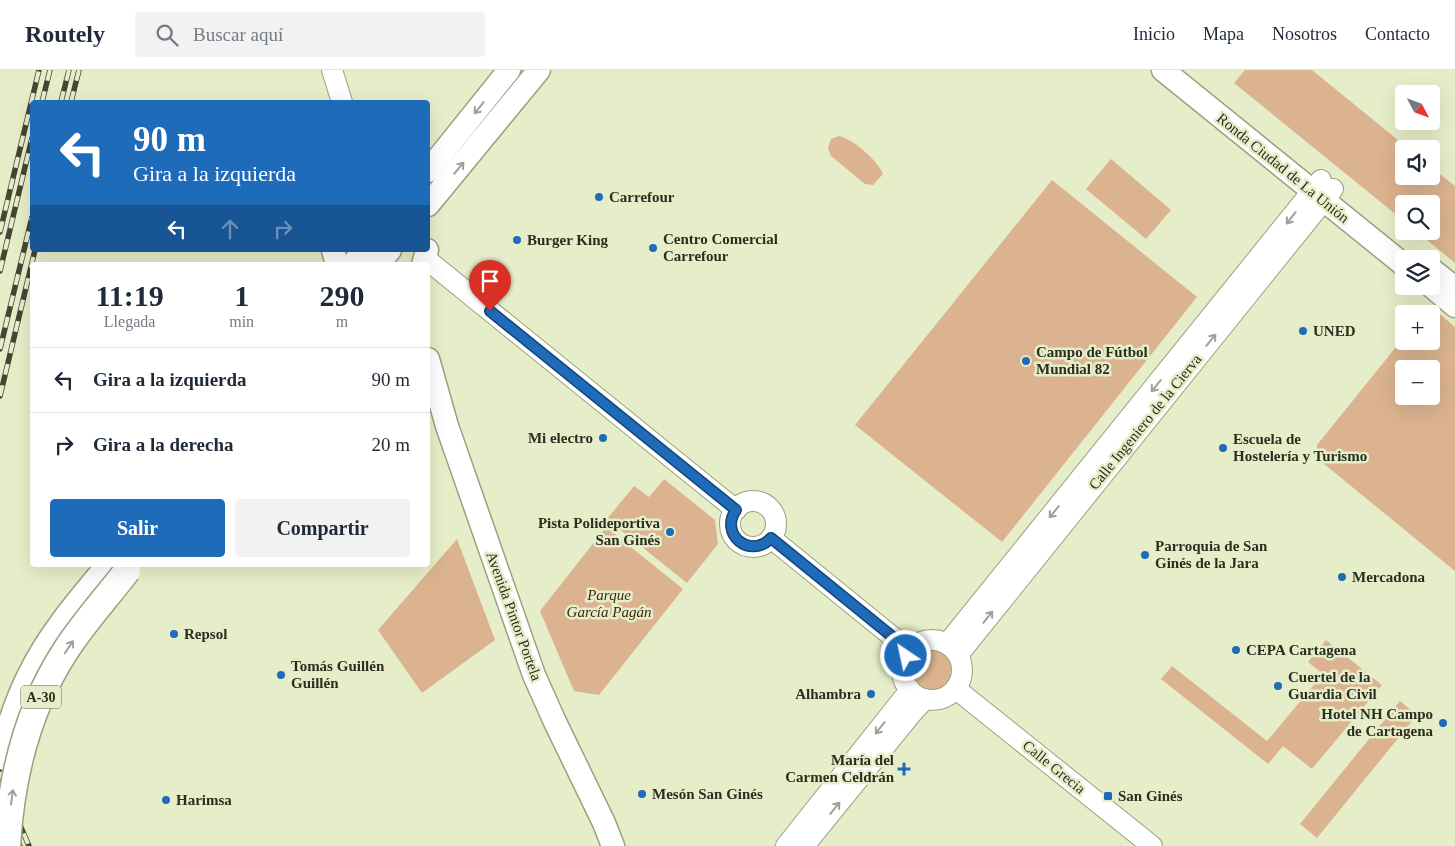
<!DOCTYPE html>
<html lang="es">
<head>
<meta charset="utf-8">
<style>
	:root { --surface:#fff; --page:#f2f2f3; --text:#1f2937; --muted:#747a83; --line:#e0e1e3; --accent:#1e6bba }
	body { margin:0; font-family:Georgia,serif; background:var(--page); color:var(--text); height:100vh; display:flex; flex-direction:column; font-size:19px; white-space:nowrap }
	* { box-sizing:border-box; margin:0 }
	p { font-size:16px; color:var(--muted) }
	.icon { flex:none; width:28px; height:28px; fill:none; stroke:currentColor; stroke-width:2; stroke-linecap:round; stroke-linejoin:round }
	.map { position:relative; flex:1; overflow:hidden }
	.drawer { position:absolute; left:30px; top:192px; width:400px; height:305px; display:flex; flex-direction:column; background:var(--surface); border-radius:5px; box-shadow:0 5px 20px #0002 }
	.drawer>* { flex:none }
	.hud { position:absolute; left:30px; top:30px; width:400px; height:152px; border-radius:5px; box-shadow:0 5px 20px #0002; background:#1e6bba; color:#fff; overflow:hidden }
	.needle { width:32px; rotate:131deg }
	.fabs { position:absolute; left:1395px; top:15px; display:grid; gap:10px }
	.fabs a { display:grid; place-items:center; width:45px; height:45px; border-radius:5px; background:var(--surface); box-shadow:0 5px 20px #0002; font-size:25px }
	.pin { position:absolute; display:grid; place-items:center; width:42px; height:42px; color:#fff; margin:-51px -21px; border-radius:50% 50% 50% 0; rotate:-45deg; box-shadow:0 0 5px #0007 }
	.pin .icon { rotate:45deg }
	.me { position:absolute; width:55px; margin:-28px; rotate:326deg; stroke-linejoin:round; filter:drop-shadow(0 0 4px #0008) }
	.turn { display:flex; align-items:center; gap:18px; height:105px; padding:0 20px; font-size:22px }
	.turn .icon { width:65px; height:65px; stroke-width:2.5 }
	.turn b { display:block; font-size:35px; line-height:42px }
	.lanes { display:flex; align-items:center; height:48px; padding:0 20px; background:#0003; justify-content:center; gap:25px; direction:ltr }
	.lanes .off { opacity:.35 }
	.eta { display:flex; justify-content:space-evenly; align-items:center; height:85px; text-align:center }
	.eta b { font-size:30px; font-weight:700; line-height:35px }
	.primary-button { display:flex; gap:10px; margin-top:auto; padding:10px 20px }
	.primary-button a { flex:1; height:58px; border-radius:5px; background:var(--accent); color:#fff; font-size:20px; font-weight:700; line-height:58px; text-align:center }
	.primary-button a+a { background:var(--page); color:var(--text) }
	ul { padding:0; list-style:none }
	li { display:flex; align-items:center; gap:15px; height:65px; padding:0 20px; border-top:1px solid var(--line) }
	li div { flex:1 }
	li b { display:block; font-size:19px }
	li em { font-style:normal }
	header { display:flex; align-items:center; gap:30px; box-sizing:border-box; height:70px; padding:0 25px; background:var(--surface); border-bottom:1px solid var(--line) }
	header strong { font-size:24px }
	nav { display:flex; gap:28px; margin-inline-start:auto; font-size:18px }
	.search { width:350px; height:45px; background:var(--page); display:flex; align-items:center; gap:12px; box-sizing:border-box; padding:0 18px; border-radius:5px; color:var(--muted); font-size:19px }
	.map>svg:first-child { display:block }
	.green { fill:#dbb390; fill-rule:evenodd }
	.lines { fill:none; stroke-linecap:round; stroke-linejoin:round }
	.secondary-casing { stroke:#9aa17f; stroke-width:22 }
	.primary-casing { stroke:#9aa17f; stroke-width:25 }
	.highway-casing { stroke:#9aa17f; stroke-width:29 }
	.secondary { stroke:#fff; stroke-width:20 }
	.primary { stroke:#fff; stroke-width:22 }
	.highway { stroke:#fff; stroke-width:26 }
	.rail-casing { stroke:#424635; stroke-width:5.5 }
	.rail { stroke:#e6eec9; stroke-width:4; stroke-dasharray:11; stroke-linecap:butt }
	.highway-bridge-casing { stroke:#9aa17f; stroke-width:29; stroke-linecap:butt }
	.highway-bridge { stroke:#fff; stroke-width:26 }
	.oneway { stroke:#9fa09a }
	.route-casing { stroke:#144679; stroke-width:12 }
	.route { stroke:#1e6bba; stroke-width:9 }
	.poi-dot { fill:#1e6bba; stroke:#e6eec9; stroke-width:2 }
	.labels { text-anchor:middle; stroke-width:5; stroke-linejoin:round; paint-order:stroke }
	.shield { fill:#e6eec9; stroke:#626752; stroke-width:1 }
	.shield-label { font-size:14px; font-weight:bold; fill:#2a2d1f }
	.street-label { font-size:15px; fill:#2a2d1f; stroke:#e6eec9 }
	.poi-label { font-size:15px; font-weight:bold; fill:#2a2d1f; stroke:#e6eec9; text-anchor:start }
	.park-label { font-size:15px; font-style:italic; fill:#3e2610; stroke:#e6eec9 }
</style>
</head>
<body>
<header>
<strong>Routely</strong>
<div class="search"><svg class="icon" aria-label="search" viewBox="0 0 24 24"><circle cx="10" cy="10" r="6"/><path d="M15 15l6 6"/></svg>Buscar aquí</div>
<nav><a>Inicio</a><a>Mapa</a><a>Nosotros</a><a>Contacto</a></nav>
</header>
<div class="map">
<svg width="1455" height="776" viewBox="0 0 1455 776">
	<rect width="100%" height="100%" fill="#e6eec9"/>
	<g class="green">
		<polygon points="1245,0 1312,0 1409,79 1404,79 1404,106 1431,106 1431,97 1455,116 1455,193 1416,161 1431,161 1431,134 1404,134 1404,151 1234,13"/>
		<path d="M839,66C853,69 877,90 883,104L873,115L865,114L831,86L828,78L831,69Z"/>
		<polygon points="1111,89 1171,140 1146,169 1086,119"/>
		<polygon points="1052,110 1197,227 1002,472 855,355"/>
		<path d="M1427,238L1435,240L1455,257V501L1318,389L1317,375L1404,267V271H1431V244H1422ZM1404,299H1431V326H1404Z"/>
		<polygon points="664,409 715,450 718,474 687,513 607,449 634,416 649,427"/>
		<polygon points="606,457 683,519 599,625 574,621 540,541"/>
		<polygon points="457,469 495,570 422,623 378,560"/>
		<polygon points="1326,570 1382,615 1312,699 1283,676 1268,694 1161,609 1172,596 1267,671 1323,604 1308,592"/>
		<circle cx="933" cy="600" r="21"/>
		<polygon points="1400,631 1417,645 1317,768 1300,754"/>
	</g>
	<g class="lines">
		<g class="secondary-casing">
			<g id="secondary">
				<polyline points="332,0 342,32"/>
				<polyline points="426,189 736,440"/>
				<circle cx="753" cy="454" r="23"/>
				<polyline points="771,468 910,581"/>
				<circle cx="932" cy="600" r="30"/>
				<polyline points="947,574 1321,110"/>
				<polyline points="958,585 1333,119"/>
				<polyline points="956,619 1152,776"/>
				<polyline points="786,776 910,620"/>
				<polyline points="804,776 912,643 925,629"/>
			</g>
		</g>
		<g class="primary-casing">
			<g id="primary">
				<polyline points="1163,0 1404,195"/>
				<polyline points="428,101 509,0"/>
				<polyline points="428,135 539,0"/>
				<polyline points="333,180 337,195"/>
				<polyline points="352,195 364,180"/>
				<polyline points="378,195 390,180"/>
				<polyline points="423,195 427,180"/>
				<polyline points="1431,199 1455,218"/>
				<polyline points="1431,216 1455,236"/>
				<polyline points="428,289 447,356 534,605 555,652 604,753 613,776"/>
			</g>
		</g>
		<g class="highway-casing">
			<path id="highway" d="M0,692C8,662 17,632 31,605C51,564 81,530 110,495"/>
		</g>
		<use href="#secondary" class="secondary"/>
		<use href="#primary" class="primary"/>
		<use href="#highway" class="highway"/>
		<g class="rail-casing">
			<g id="rail">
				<polyline points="42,32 50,0"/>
				<polyline points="61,32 69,0"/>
				<polyline points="71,32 79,0"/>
				<polyline points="0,162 39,0"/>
				<polyline points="0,201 32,68"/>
				<polyline points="0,279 32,147"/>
				<polyline points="0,326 35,180"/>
				<polyline points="0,702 14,741 29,776"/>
				<polyline points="8,746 20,776"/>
			</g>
		</g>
		<use href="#rail" class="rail"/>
		<g class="highway-bridge-casing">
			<path id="highway-bridge" d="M7,776C11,707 28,638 66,580C84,552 107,527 127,501"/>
		</g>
		<use href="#highway-bridge" class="highway-bridge"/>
	</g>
	<defs><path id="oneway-shaft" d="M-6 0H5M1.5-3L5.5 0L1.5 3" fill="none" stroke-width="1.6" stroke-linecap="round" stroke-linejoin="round" transform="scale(1.25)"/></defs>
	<g class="oneway">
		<use href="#oneway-shaft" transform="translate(479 38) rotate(129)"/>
		<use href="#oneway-shaft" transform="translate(459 98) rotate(-50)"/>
		<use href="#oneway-shaft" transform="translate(1291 148) rotate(128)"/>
		<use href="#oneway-shaft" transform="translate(1211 270) rotate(-51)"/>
		<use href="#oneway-shaft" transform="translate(1156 316) rotate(129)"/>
		<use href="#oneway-shaft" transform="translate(1054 442) rotate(129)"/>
		<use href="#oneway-shaft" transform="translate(988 547) rotate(-51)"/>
		<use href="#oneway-shaft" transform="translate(69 577) rotate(-56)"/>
		<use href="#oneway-shaft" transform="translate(880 658) rotate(128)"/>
		<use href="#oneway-shaft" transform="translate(12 727) rotate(-82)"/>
		<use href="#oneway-shaft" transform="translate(835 738) rotate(-51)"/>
	</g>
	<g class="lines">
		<g class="route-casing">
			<path id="route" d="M490,241L736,440C719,464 750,490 771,468L910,581L906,586"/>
		</g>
		<use href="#route" class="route"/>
	</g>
	<g class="poi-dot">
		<circle cx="599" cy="127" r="5"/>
		<circle cx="517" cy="170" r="5"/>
		<circle cx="653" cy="178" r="5"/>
		<circle cx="1303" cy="261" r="5"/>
		<circle cx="1026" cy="291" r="5"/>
		<circle cx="603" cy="368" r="5"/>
		<circle cx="1223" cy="378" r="5"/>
		<circle cx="670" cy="462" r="5"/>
		<circle cx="1145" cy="485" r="5"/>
		<circle cx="1342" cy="507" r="5"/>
		<circle cx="174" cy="564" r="5"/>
		<circle cx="1236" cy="580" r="5"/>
		<circle cx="281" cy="605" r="5"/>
		<circle cx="1278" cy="616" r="5"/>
		<circle cx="871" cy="624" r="5"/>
		<circle cx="1443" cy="653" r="5"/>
		<path d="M901.5 691.5h5v5h5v5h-5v5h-5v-5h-5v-5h5z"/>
		<circle cx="642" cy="724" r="5"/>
		<rect x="1103" y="721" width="10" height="10" rx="2.5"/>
		<circle cx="166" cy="730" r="5"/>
	</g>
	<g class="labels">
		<rect class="shield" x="21" y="615.5" width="40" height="23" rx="4"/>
		<g class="shield-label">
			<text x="41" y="632">A-30</text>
		</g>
		<g class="street-label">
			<text transform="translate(1283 98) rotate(39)" y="5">Ronda Ciudad de La Unión</text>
			<text transform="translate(1145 352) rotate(-51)" y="5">Calle Ingeniero de la Cierva</text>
			<text transform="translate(514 546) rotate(70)" y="5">Avenida Pintor Portela</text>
			<text transform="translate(1054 697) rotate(39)" y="5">Calle Grecia</text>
		</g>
		<g class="poi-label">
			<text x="609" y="132">Carrefour</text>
			<text x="663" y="174">Centro Comercial<tspan x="663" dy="17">Carrefour</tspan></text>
			<text x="527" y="175">Burger King</text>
			<text x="1313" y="266">UNED</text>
			<text x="1036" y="287">Campo de Fútbol<tspan x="1036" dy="17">Mundial 82</tspan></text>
			<text x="593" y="373" text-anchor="end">Mi electro</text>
			<text x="1233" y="374">Escuela de<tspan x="1233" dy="17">Hostelería y Turismo</tspan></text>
			<text x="660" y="458" text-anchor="end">Pista Polideportiva<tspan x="660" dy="17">San Ginés</tspan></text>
			<text x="1155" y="481">Parroquia de San<tspan x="1155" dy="17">Ginés de la Jara</tspan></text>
			<text x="1352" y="512">Mercadona</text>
			<text x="184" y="569">Repsol</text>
			<text x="1246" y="585">CEPA Cartagena</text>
			<text x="291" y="601">Tomás Guillén<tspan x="291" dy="17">Guillén</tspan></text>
			<text x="1288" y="612">Cuertel de la<tspan x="1288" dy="17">Guardia Civil</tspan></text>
			<text x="861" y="629" text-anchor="end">Alhambra</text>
			<text x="1433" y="649" text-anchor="end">Hotel NH Campo<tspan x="1433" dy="17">de Cartagena</tspan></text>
			<text x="894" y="695" text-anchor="end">María del<tspan x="894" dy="17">Carmen Celdrán</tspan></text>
			<text x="652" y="729">Mesón San Ginés</text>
			<text x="1118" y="731">San Ginés</text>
			<text x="176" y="735">Harimsa</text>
		</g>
		<g class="park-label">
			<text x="609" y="530">Parque<tspan x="609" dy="17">García Pagán</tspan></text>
		</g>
	</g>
</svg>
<div class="fabs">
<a><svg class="needle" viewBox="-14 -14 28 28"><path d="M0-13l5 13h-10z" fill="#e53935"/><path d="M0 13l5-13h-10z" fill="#747a83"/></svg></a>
<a><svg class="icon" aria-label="sound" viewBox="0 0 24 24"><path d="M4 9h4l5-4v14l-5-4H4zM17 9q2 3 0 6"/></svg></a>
<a><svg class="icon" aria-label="search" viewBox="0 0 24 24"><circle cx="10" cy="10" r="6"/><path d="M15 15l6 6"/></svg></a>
<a><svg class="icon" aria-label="layers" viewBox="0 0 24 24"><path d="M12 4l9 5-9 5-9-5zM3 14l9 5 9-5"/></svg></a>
<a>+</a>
<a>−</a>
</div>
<div class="pin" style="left:490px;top:241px;background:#d93025"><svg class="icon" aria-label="arrive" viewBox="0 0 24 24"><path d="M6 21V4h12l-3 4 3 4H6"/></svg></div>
<svg class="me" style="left:906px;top:586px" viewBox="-20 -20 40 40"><circle r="17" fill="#1e6bba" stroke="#fff" stroke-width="3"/><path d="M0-11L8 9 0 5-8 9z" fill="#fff"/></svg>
<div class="hud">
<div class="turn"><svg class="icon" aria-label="left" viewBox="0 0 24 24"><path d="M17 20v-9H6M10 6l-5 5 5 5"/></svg><div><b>90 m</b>Gira a la izquierda</div></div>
<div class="lanes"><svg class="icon" aria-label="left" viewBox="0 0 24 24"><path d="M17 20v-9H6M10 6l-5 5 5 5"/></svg><svg class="icon off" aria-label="ahead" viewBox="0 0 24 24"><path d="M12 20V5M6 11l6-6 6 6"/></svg><svg class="icon off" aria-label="right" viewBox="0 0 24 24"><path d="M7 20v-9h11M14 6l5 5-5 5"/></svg></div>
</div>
<section class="drawer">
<div class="eta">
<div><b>11:19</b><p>Llegada</p></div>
<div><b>1</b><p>min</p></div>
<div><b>290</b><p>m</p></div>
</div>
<ul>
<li><svg class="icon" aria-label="left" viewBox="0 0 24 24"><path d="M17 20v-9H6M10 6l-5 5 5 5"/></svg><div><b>Gira a la izquierda</b></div><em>90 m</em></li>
<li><svg class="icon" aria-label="right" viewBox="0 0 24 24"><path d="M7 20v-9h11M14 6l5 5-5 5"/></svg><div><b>Gira a la derecha</b></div><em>20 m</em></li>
</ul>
<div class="primary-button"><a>Salir</a><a>Compartir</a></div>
</section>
</div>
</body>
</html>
